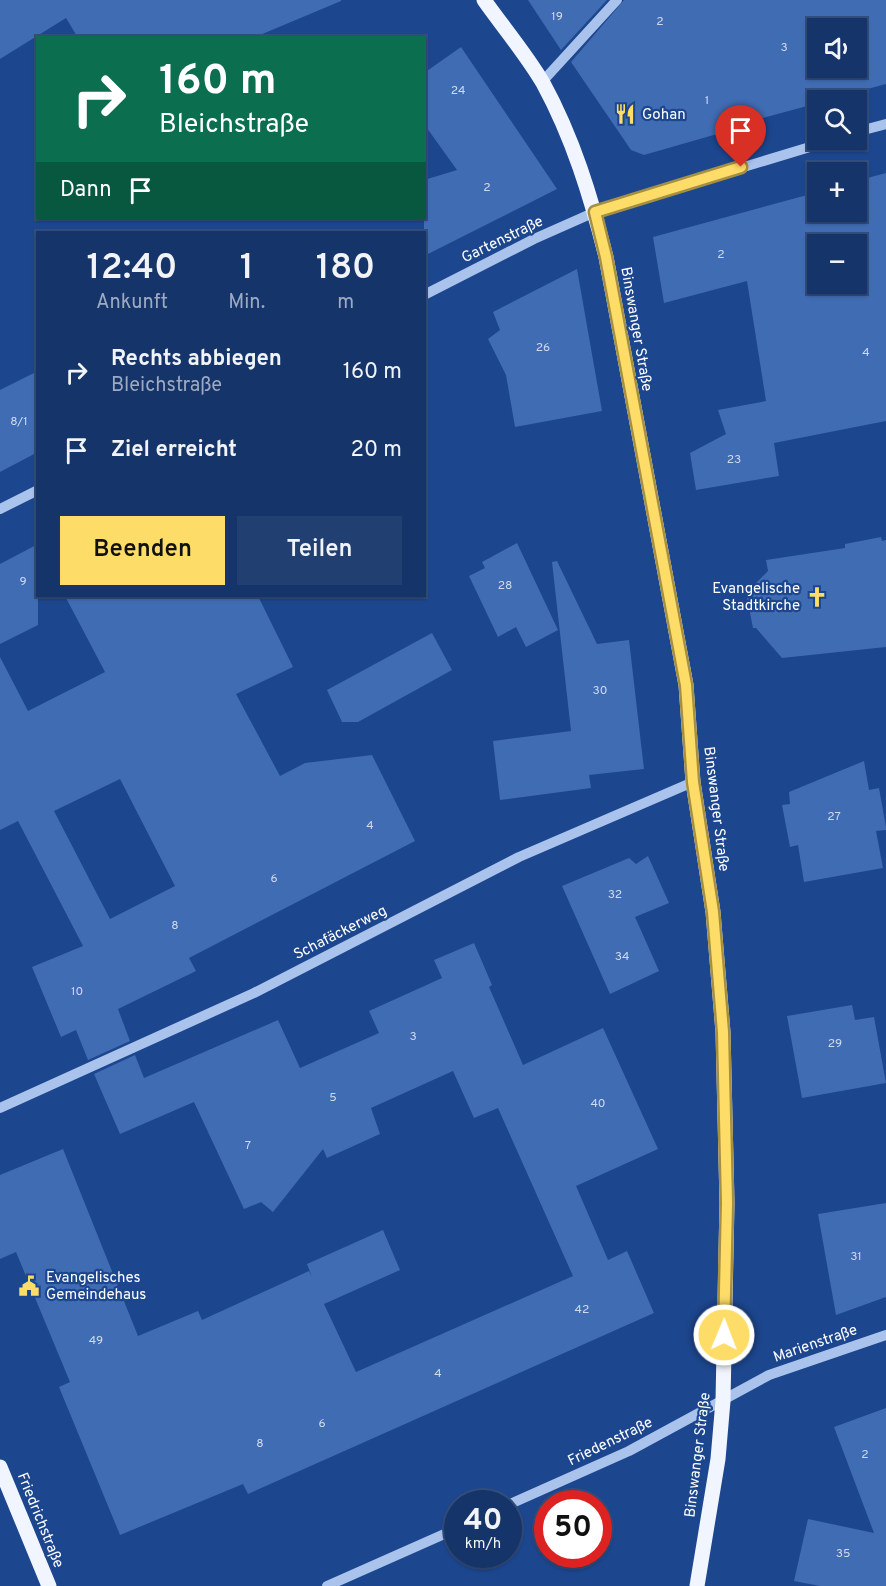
<!DOCTYPE html>
<html lang="de">
<head>
<meta charset="utf-8">
<style>
	:root { --surface:#15346a; --page:#223f72; --text:#f1f3f6; --muted:#9daac1; --line:#344f7e; --accent:#fddc67 }
	body { margin:0; font-family:Overpass,sans-serif; background:var(--page); color:var(--text); height:100vh; display:flex; flex-direction:column; font-size:22px; white-space:nowrap }
	* { box-sizing:border-box; margin:0 }
	p { font-size:20px; color:var(--muted) }
	.icon { flex:none; width:33px; height:33px; fill:none; stroke:currentColor; stroke-width:2; stroke-linecap:round; stroke-linejoin:round }
	.map { position:relative; flex:1; overflow:hidden }
	.side { position:absolute; left:36px; top:231px; width:390px; height:366px; display:flex; flex-direction:column; background:var(--surface); border-radius:0px; box-shadow:0 2px 4px #0004,0 0 0 2px var(--line) }
	.side>* { flex:none }
	.top-card { position:absolute; left:36px; top:36px; width:390px; height:183px; border-radius:0px; box-shadow:0 2px 4px #0004,0 0 0 2px var(--line); background:#0b6e4f; color:#fff; overflow:hidden }
	.controls { position:absolute; left:807px; top:18px; display:grid; gap:12px }
	.controls a { display:grid; place-items:center; width:60px; height:60px; border-radius:0px; background:var(--surface); box-shadow:0 2px 4px #0004,0 0 0 2px var(--line); font-size:30px }
	.speed { position:absolute; left:444px; top:1490px; display:flex; gap:12px; font-size:30px; font-weight:700; text-align:center }
	.speed>* { display:grid; place-content:center; width:78px; height:78px; border-radius:50%; background:var(--surface); box-shadow:0 2px 4px #0004,0 0 0 2px var(--line); line-height:1 }
	.speed small { font-size:15px; font-weight:400 }
	.speed .limit { border:9px solid #d22; background:#fff; color:#111 }
	.pin { position:absolute; display:grid; place-items:center; width:51px; height:51px; color:#fff; margin:-62px -26px; border-radius:50% 50% 50% 0; rotate:-45deg; box-shadow:0 0 6px #0007 }
	.pin .icon { rotate:45deg }
	.me { position:absolute; width:66px; margin:-33px; rotate:1deg; stroke-linejoin:round; filter:drop-shadow(0 0 4px #0008) }
	.turn { display:flex; align-items:center; gap:21px; height:126px; padding:0 24px; font-size:27px }
	.turn .icon { width:78px; height:78px; stroke-width:2.5 }
	.turn b { display:block; font-size:42px; line-height:51px }
	.then { display:flex; align-items:center; height:57px; padding:0 24px; background:#0003; gap:12px; font-size:22px }
	.eta { display:flex; justify-content:space-evenly; align-items:center; height:102px; text-align:center }
	.eta b { font-size:36px; font-weight:600; line-height:42px }
	.cta { display:flex; gap:12px; margin-top:auto; padding:12px 24px }
	.cta a { flex:1; height:69px; border-radius:0px; background:var(--accent); color:#111; font-size:24px; font-weight:600; line-height:69px; text-align:center }
	.cta a+a { background:var(--page); color:var(--text) }
	ul { padding:0; list-style:none }
	li { display:flex; align-items:center; gap:18px; height:78px; padding:0 24px }
	li div { flex:1 }
	li b { display:block; font-size:22px }
	li em { font-style:normal }
	.map>svg:first-child { display:block }
	.building { fill:#406cb3; fill-rule:evenodd }
	.lines { fill:none; stroke-linecap:round; stroke-linejoin:round }
	.minor { stroke:#a9c3ed; stroke-width:10 }
	.major { stroke:#f0f5ff; stroke-width:15 }
	.route-casing { stroke:#a48f43; stroke-width:15 }
	.route { stroke:#fddc67; stroke-width:10 }
	.labels { text-anchor:middle; stroke-width:4.5; stroke-linejoin:round; paint-order:stroke }
	.number-label { font-size:12px; fill:#cfdaec }
	.poi-label { font-size:15px; fill:#fff; stroke:#1c468e; text-anchor:start }
	.street-label { font-size:15px; fill:#fff; stroke:#1c468e }
</style>
</head>
<body>
<div class="map">
<svg width="886" height="1586" viewBox="0 0 886 1586">
	<rect width="100%" height="100%" fill="#1c468e"/>
	<g class="building">
		<polygon points="0,0 341,0 341,1 253,38 78,38 66,18 0,59"/>
		<polygon points="528,0 607,0 561,50"/>
		<path d="M624,0H886V84L827,100H818V103L744,123L745,126L644,155L631,150L571,62ZM818,28H856V68H818Z"/>
		<polygon points="461,47 557,189 424,256 424,180 457,170 424,124 424,73"/>
		<path d="M886,173V421L774,443L779,476L696,490L690,453L726,434L718,410L766,401L747,281L664,303L653,237L818,192V212H856V181ZM818,244H856V284H818Z"/>
		<polygon points="577,269 602,411 515,427 506,375 488,339 500,330 493,312"/>
		<polygon points="38,371 38,452 0,472 0,390"/>
		<polygon points="881,537 882,541 886,540 886,647 782,658 756,628 753,628 746,593 768,571 766,560 845,548 845,544"/>
		<polygon points="517,543 558,630 526,647 516,627 498,637 469,576 485,568 482,562"/>
		<polygon points="38,544 38,625 0,644 0,564"/>
		<polygon points="557,561 597,644 629,640 644,769 589,775 591,788 500,800 493,741 571,731 552,562"/>
		<path d="M65,596H258L293,667L236,694L280,776L305,763L372,755L415,841L189,958L196,971L118,1009L130,1041L88,1060L76,1030L61,1037L32,967L83,946L18,821L0,830V657L28,711L105,672ZM120,779L175,886L110,919L54,811Z"/>
		<polygon points="432,633 452,670 358,722 342,722 327,690"/>
		<polygon points="864,761 869,790 879,788 886,827 886,830 876,831 883,868 804,882 798,845 790,847 782,805 790,804 789,792"/>
		<polygon points="648,856 669,903 635,917 659,971 610,994 562,886 629,858 636,864"/>
		<polygon points="474,943 492,985 489,987 523,1065 603,1028 658,1149 576,1186 608,1260 627,1251 654,1313 248,1494 243,1484 120,1535 59,1387 70,1382 16,1252 0,1259 0,1175 63,1149 138,1336 198,1311 202,1320 309,1271 312,1277 307,1264 383,1230 400,1270 324,1304 356,1372 573,1276 498,1108 474,1118 453,1071 371,1108 380,1134 327,1158 323,1149 273,1212 261,1202 244,1209 194,1102 120,1134 94,1074 135,1055 144,1078 278,1020 300,1068 379,1033 369,1011 442,978 434,960"/>
		<polygon points="852,1005 855,1020 874,1017 886,1083 802,1098 787,1016"/>
		<polygon points="886,1203 886,1297 836,1315 818,1214"/>
		<polygon points="886,1408 886,1586 820,1586 794,1581 808,1519 874,1533 834,1427"/>
	</g>
	<g class="lines">
		<g class="minor">
			<polyline points="542,82 617,0"/>
			<polyline points="856,132 886,124"/>
			<polyline points="424,295 534,239 595,212 833,140"/>
			<polyline points="0,509 38,490"/>
			<polyline points="0,1108 254,993 519,857 693,782"/>
			<polyline points="508,1505 629,1451 769,1375 886,1335"/>
			<polyline points="327,1586 458,1528"/>
		</g>
		<g class="major">
			<path d="M484,0C503,27 526,54 543,83C573,138 591,197 606,257L686,685L693,782L713,912L723,1032L727,1203L723,1401L718,1459L697,1586"/>
			<polyline points="0,1467 49,1586"/>
		</g>
	</g>
	<g class="lines">
		<g class="route-casing">
			<polyline id="route" points="724,1335 727,1203 723,1032 713,912 693,782 686,685 606,257 595,212 741,167"/>
		</g>
		<use href="#route" class="route"/>
	</g>
	<defs>
		<g id="restaurant-bare" transform="scale(1.62)"><path d="M-5-6h1v4h1v-4h1v4h1v-4h1v5L-1.5 .5V6h-2V.5L-5-1ZM5-6V6H3V1.5H1.5Q1.5-4 5-6Z" fill="#fddc67" stroke="#1c468e" stroke-width="2.5" paint-order="stroke"/></g>
		<g id="church-bare" transform="scale(1.62)"><path d="M-1.2-6h2.4v3.5h3.3v2.4h-3.3V6h-2.4V-.1h-3.3v-2.4h3.3Z" fill="#fddc67" stroke="#1c468e" stroke-width="2.5" paint-order="stroke"/></g>
		<g id="civic-bare" transform="scale(1.62)"><path d="M-.6-6.5H3V-4.5H.6V-3L4-1V1h2V6H-6V1h2V-1L-.6-3ZM-1.2 2.5V6h2.4V2.5Z" fill="#fddc67" stroke="#1c468e" stroke-width="2.5" paint-order="stroke"/></g>
	</defs>
	<g fill-rule="evenodd">
		<use href="#restaurant-bare" x="625" y="114"/>
		<use href="#church-bare" x="817" y="597"/>
		<use href="#civic-bare" x="29" y="1286"/>
	</g>
	<g class="labels">
		<g class="number-label">
			<text x="557" y="20">19</text>
			<text x="660" y="25">2</text>
			<text x="784" y="51">3</text>
			<text x="458" y="94">24</text>
			<text x="707" y="104">1</text>
			<text x="487" y="191">2</text>
			<text x="721" y="258">2</text>
			<text x="543" y="351">26</text>
			<text x="866" y="356">4</text>
			<text x="19" y="425">8/1</text>
			<text x="734" y="463">23</text>
			<text x="23" y="585">9</text>
			<text x="505" y="589">28</text>
			<text x="600" y="694">30</text>
			<text x="834" y="820">27</text>
			<text x="370" y="829">4</text>
			<text x="274" y="882">6</text>
			<text x="615" y="898">32</text>
			<text x="175" y="929">8</text>
			<text x="622" y="960">34</text>
			<text x="77" y="995">10</text>
			<text x="413" y="1040">3</text>
			<text x="835" y="1047">29</text>
			<text x="333" y="1101">5</text>
			<text x="598" y="1107">40</text>
			<text x="248" y="1149">7</text>
			<text x="856" y="1260">31</text>
			<text x="582" y="1313">42</text>
			<text x="96" y="1344">49</text>
			<text x="438" y="1377">4</text>
			<text x="322" y="1427">6</text>
			<text x="260" y="1447">8</text>
			<text x="865" y="1458">2</text>
			<text x="843" y="1557">35</text>
		</g>
		<g class="poi-label">
			<text x="642" y="119">Gohan</text>
			<text x="800" y="593" text-anchor="end">Evangelische<tspan x="800" dy="17">Stadtkirche</tspan></text>
			<text x="46" y="1282">Evangelisches<tspan x="46" dy="17">Gemeindehaus</tspan></text>
		</g>
		<g class="street-label">
			<text transform="translate(502 239) rotate(-26)" y="5">Gartenstraße</text>
			<text transform="translate(637 329) rotate(80)" y="5">Binswanger Straße</text>
			<text transform="translate(717 809) rotate(83)" y="5">Binswanger Straße</text>
			<text transform="translate(340 932) rotate(-27)" y="5">Schafäckerweg</text>
			<text transform="translate(815 1343) rotate(-19)" y="5">Marienstraße</text>
			<text transform="translate(610 1441) rotate(-26)" y="5">Friedenstraße</text>
			<text transform="translate(697 1455) rotate(-83)" y="5">Binswanger Straße</text>
			<text transform="translate(41 1520) rotate(68)" y="5">Friedrichstraße</text>
		</g>
	</g>
</svg>
<div class="controls">
<a><svg class="icon" aria-label="sound" viewBox="0 0 24 24"><path d="M4 9h4l5-4v14l-5-4H4zM17 9q2 3 0 6"/></svg></a>
<a><svg class="icon" aria-label="search" viewBox="0 0 24 24"><circle cx="10" cy="10" r="6"/><path d="M15 15l6 6"/></svg></a>
<a>+</a>
<a>−</a>
</div>
<div class="speed"><div>40<small>km/h</small></div><div class="limit">50</div></div>
<div class="pin" style="left:741px;top:167px;background:#d93025"><svg class="icon" aria-label="arrive" viewBox="0 0 24 24"><path d="M6 21V4h12l-3 4 3 4H6"/></svg></div>
<svg class="me" style="left:724px;top:1335px" viewBox="-20 -20 40 40"><circle r="17" fill="#fddc67" stroke="#fff" stroke-width="3"/><path d="M0-11L8 9 0 5-8 9z" fill="#fff"/></svg>
<div class="top-card">
<div class="turn"><svg class="icon" aria-label="right" viewBox="0 0 24 24"><path d="M7 20v-9h11M14 6l5 5-5 5"/></svg><div><b>160 m</b>Bleichstraße</div></div>
<div class="then">Dann<svg class="icon" aria-label="arrive" viewBox="0 0 24 24"><path d="M6 21V4h12l-3 4 3 4H6"/></svg></div>
</div>
<section class="side">
<div class="eta">
<div><b>12:40</b><p>Ankunft</p></div>
<div><b>1</b><p>Min.</p></div>
<div><b>180</b><p>m</p></div>
</div>
<ul>
<li><svg class="icon" aria-label="right" viewBox="0 0 24 24"><path d="M7 20v-9h11M14 6l5 5-5 5"/></svg><div><b>Rechts abbiegen</b><p>Bleichstraße</p></div><em>160 m</em></li>
<li><svg class="icon" aria-label="arrive" viewBox="0 0 24 24"><path d="M6 21V4h12l-3 4 3 4H6"/></svg><div><b>Ziel erreicht</b></div><em>20 m</em></li>
</ul>
<div class="cta"><a>Beenden</a><a>Teilen</a></div>
</section>
</div>
</body>
</html>
